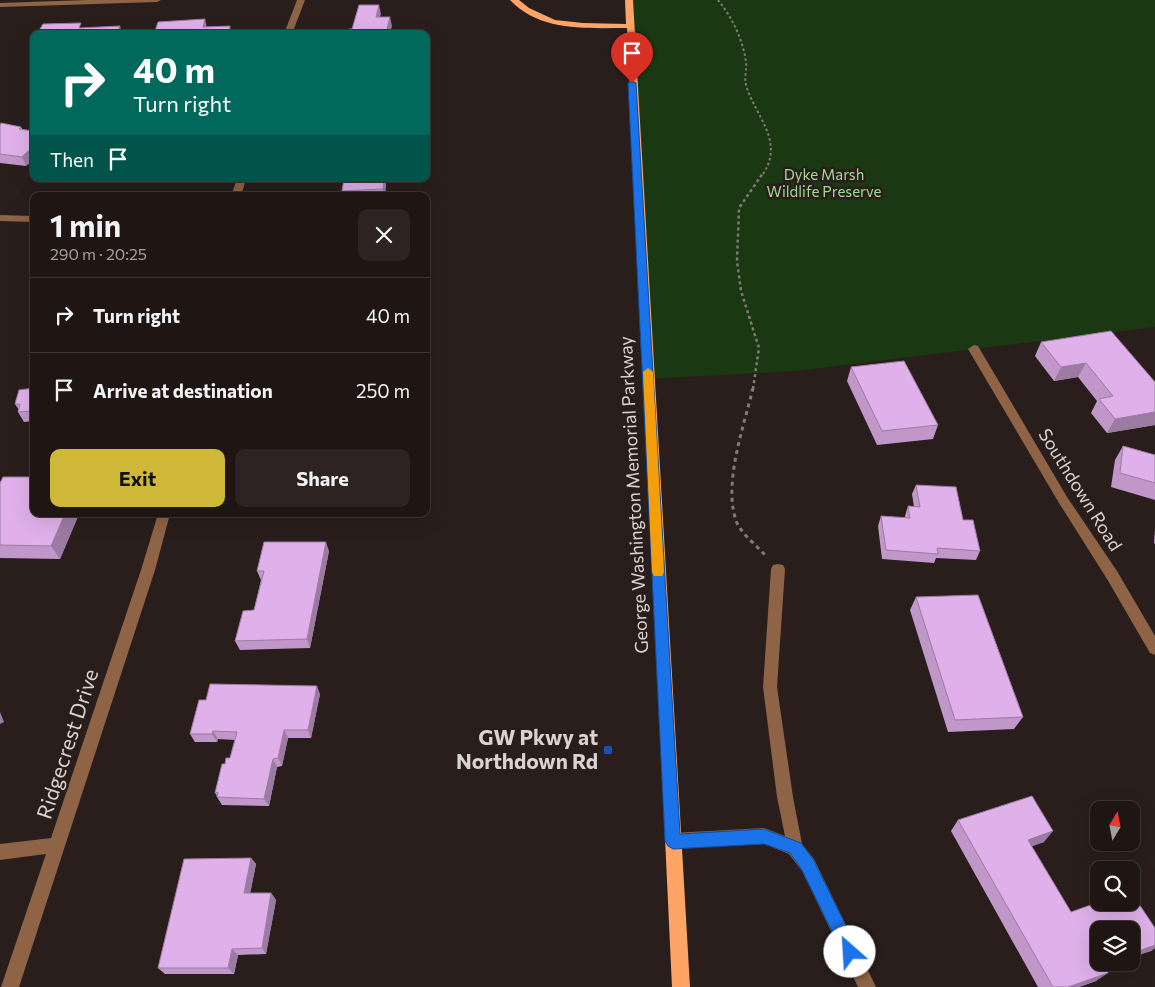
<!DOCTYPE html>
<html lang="en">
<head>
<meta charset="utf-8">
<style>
	:root { --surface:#1f1614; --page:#2c2322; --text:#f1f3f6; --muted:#a19fa0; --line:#3c3534; --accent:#cfb837 }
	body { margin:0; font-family:Commissioner,sans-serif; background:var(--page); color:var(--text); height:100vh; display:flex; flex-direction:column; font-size:19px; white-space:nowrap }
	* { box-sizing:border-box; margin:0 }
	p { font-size:16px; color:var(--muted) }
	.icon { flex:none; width:28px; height:28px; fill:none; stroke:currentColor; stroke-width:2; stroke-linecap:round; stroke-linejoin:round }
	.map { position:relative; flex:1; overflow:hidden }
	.panel { position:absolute; left:30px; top:192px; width:400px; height:325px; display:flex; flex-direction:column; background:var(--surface); border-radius:10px; box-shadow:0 5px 20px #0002,0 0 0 1px var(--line) }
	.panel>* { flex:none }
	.banner { position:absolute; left:30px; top:30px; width:400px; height:152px; border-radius:10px; box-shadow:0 5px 20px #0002,0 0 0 1px var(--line); background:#00695c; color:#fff; overflow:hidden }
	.needle { width:32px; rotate:10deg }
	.fabs { position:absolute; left:1090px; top:801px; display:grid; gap:10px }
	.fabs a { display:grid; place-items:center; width:50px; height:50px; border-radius:10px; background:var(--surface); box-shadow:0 5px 20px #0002,0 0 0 1px var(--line); font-size:25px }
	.pin { position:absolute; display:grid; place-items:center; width:42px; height:42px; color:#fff; margin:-51px -21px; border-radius:50% 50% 50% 0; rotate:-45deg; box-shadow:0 0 5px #0007 }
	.pin .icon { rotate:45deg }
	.me { position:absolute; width:55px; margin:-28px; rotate:334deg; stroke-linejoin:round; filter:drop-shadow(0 0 4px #0008) }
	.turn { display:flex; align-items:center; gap:18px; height:105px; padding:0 20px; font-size:22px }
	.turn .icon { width:65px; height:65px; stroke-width:2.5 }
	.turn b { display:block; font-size:35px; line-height:42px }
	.then { display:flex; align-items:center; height:48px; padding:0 20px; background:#0003; gap:10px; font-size:19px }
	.round { display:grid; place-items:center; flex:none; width:52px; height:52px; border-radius:10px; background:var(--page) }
	.headline { display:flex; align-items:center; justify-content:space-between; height:85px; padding:0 20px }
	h1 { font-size:30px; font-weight:700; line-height:38px }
	.primary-button { display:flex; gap:10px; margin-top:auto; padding:10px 20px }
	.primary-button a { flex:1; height:58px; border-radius:10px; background:var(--accent); color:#111; font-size:20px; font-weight:700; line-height:58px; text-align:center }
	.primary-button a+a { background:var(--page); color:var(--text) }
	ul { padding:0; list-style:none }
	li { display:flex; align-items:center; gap:15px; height:75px; padding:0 20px; border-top:1px solid var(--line) }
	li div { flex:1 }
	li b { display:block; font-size:19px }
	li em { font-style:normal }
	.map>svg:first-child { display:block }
	.green { fill:#1a3812 }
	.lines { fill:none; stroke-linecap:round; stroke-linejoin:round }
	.path-far2 { stroke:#837a77; stroke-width:2; stroke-dasharray:2.5 2.5; stroke-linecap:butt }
	.path-far1 { stroke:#837a77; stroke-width:2.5; stroke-dasharray:3 3; stroke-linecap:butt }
	.path { stroke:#837a77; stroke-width:3; stroke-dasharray:4 4; stroke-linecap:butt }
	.minor { fill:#8e6346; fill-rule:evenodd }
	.major { fill:#fda466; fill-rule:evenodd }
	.wall { fill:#c097c8 }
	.shaded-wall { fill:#9c7ba3 }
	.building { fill:#dfb0e9; stroke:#9c7ba3 }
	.route { fill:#1a73e8; stroke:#114b97 }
	.slow { fill:#f59e0b }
	.transit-dot { fill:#1a4fb4; stroke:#291e1b; stroke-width:2 }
	.labels { text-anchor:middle; stroke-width:5; stroke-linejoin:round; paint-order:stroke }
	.far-park-label { font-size:15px; fill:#9ddc8d; stroke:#291e1b }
	.street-label { font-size:18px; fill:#dad3d0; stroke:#291e1b }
	.near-poi-label { font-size:21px; font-weight:bold; fill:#dad3d0; stroke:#291e1b; text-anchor:end }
	.near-street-label { font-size:21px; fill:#dad3d0; stroke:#291e1b }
</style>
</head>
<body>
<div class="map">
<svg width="1155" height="987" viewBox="0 0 1155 987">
	<rect width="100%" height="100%" fill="#291e1b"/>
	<polygon class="green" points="631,0 1155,0 1155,327 796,371 648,379"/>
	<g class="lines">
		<path class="path-far2" d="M718,0C732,17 743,40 746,62C747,70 744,78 746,85C755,116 785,141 763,174"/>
		<polyline class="path-far1" points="753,389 759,348 741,291 737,261 739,208 763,173"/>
		<path class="path" d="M753,388C744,426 722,486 737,523C742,534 757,546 765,555"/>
		<g class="minor">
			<polygon points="87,0 161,0 157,2 0,7 0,3"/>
			<polygon points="297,0 305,0 292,34 284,34"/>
			<polygon points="237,179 246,179 241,196 231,196"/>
			<polygon points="0,215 34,216 34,222 0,221"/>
			<polygon points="974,345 978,346 1067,497 1117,571 1155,636 1155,655 1150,653 1107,579 1059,503 968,349"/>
			<polygon points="158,514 170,514 155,570 19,987 1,987 46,854 0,860 0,844 51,838 141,570"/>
			<polygon points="778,564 783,565 785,569 777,687 793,797 802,844 814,859 876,987 858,987 802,871 789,854 764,844 673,849 667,847 665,841 667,835 673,833 764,828 785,836 777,797 763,687 771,569 773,565"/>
		</g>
		<path class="major" d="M510,0H519L529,8L555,20L583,23L626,24L625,0H633L690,987H672L627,28C587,28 540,32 510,0Z"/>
	</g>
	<g class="wall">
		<polygon points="0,125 21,127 23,130 26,166 0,163"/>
		<polygon points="344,179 393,179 393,183 386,183 385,196 343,196 342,191"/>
		<polygon points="1041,342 1155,382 1155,425 1107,433 1091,413 1097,401 1078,377 1054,381 1035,356"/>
		<polygon points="851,367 938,425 933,439 877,445 847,381"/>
		<polygon points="34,388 34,421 24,422 18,412 19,410 15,404"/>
		<polygon points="1123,446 1155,455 1155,500 1111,487 1115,460"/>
		<polygon points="0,483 34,514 79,514 60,559 0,558"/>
		<polygon points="916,485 963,520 980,551 976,560 936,558 934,563 882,559 878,526 881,516 905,518 905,516 908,506 914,507 912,494"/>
		<polygon points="1155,528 1155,544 1154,543"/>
		<polygon points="329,551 310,648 240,650 235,641 254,610 261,580 257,571"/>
		<polygon points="916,597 1023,717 1014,729 948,732 910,610"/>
		<polygon points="320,694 311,738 288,738 282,766 277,767 269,806 222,805 217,797 217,796 215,793 225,764 230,758 235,740 218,739 217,742 195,742 190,734"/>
		<polygon points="958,820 1044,842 1031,846 1071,912 1155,928 1155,948 1151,951 1099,962 1119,962 1105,968 1096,981 1079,987 1038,987 951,831"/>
		<polygon points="251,858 256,864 250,893 271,893 276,900 266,954 238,955 234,974 165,974 158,968"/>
	</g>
	<g class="shaded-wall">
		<polygon points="379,5 381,14 377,26 376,17"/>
		<polygon points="390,17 392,26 390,34 386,34"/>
		<polygon points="205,19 207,28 203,27"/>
		<polygon points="120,26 122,34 116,34"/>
		<polygon points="230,26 232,34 228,34"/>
		<polygon points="34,146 34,160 26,166 22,157"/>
		<polygon points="384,179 385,179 386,183 385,196 384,196 383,189"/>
		<polygon points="1086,363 1078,377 1054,381 1061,367"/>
		<polygon points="1155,412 1155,425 1107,433 1115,419"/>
		<polygon points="65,514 79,514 60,559 51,546"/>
		<polygon points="326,542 329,551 310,648 307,639"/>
		<polygon points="317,686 320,694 311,738 308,730"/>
		<polygon points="0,712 4,722 0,724"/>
		<polygon points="284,730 288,738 282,766 278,758"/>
		<polygon points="213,731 218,739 217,742 212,734"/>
		<polygon points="273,759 277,767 269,806 264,799"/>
		<polygon points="1053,831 1044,842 1019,851 1028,840"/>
		<polygon points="251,858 256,864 249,900 244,893"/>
		<polygon points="271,893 276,900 266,954 262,948"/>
		<polygon points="1155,945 1155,948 1151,951 1131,958 1131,954"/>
		<polygon points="232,949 238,955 234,974 228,968"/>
		<polygon points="1107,962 1119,962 1091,973 1103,964"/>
		<polygon points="1108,973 1096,981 1079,987 1068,987"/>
	</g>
	<g class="building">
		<polygon points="359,5 379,5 376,17 390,17 386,33 347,34 349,29 352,29"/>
		<polygon points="205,19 203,27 230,26 228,34 154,34 158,22"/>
		<polygon points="81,23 79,28 120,26 116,34 37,34 43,24"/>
		<polygon points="1,123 21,127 19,129 34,131 34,137 32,139 34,139 34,146 22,157 0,154 0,125"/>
		<polygon points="344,179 384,179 383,189 342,191"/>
		<polygon points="1111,331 1155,382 1155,412 1115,419 1099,399 1113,396 1086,363 1061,367 1041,342"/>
		<polygon points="904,361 938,425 882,431 851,367"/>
		<polygon points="34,368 34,376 31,376"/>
		<polygon points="34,388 34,411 18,412 20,404 15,404 19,390"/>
		<polygon points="1123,446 1155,455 1155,483 1120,473"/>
		<polygon points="3,477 34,477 34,514 65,514 51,546 0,545 0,483"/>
		<polygon points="916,485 956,487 963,520 973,520 980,551 937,548 938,554 886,550 881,516 910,518 908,506 920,507"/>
		<polygon points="264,542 326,542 307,639 235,641 243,611 254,610 264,571 257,571"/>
		<polygon points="978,595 1023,717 955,720 916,597"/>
		<polygon points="210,684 317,686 308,730 284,730 278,758 273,759 264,799 217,797 218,792 215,793 222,764 225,764 226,758 230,758 237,732 213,731 212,734 190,734 199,700 206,700"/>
		<polygon points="1032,796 1053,831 1028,840 1071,912 1099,902 1131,902 1131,892 1155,928 1155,945 1131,954 1131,930 1099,930 1099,962 1107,962 1103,964 1108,973 1068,987 1053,987 958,820"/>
		<polygon points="251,858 244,893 271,893 262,948 232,949 228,968 158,968 184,859"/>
	</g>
	<polygon class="route" points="632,81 636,83 680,834 764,829 801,843 813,859 856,946 858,952 856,958 850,960 845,958 802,870 790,853 764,844 673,849 668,846 665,841 628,83"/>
	<polygon class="slow" points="648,368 653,372 664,572 662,576 654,576 652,572 643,372"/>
	<rect class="transit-dot" x="603" y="745" width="10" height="10" rx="2.5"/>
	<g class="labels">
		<g class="far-park-label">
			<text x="824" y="180">Dyke Marsh<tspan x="824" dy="17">Wildlife Preserve</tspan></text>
		</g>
		<g class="street-label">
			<text transform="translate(1080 490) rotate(58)" y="6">Southdown Road</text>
			<text transform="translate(634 495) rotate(-93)" y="6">George Washington Memorial Parkway</text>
		</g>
		<g class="near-poi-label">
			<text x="598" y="745">GW Pkwy at<tspan x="598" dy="24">Northdown Rd</tspan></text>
		</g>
		<g class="near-street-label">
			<text transform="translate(68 744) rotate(-72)" y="7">Ridgecrest Drive</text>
		</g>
	</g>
</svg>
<div class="fabs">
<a><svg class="needle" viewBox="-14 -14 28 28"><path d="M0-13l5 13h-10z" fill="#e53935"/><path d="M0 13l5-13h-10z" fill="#a19fa0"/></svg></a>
<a><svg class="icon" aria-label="search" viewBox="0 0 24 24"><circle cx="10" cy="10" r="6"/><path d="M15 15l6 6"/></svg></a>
<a><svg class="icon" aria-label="layers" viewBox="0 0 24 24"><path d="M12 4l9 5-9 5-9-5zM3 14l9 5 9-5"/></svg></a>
</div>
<div class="pin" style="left:632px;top:83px;background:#d93025"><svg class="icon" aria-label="arrive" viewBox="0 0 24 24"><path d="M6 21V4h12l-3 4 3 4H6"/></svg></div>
<svg class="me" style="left:850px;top:952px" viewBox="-20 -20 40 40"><circle r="19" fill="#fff"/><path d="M0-13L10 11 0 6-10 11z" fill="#1a73e8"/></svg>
<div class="banner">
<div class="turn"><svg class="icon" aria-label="right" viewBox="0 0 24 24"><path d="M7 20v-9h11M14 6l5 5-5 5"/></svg><div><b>40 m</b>Turn right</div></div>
<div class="then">Then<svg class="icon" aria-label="arrive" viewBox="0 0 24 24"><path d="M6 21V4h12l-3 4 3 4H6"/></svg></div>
</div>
<section class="panel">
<div class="headline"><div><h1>1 min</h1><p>290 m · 20:25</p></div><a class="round"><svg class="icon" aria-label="close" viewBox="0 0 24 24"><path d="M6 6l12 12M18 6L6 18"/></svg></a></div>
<ul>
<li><svg class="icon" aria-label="right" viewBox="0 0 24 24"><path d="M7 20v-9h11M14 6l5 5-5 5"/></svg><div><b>Turn right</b></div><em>40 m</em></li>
<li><svg class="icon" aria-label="arrive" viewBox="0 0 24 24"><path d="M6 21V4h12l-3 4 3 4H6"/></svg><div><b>Arrive at destination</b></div><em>250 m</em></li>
</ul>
<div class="primary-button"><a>Exit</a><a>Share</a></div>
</section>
</div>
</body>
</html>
